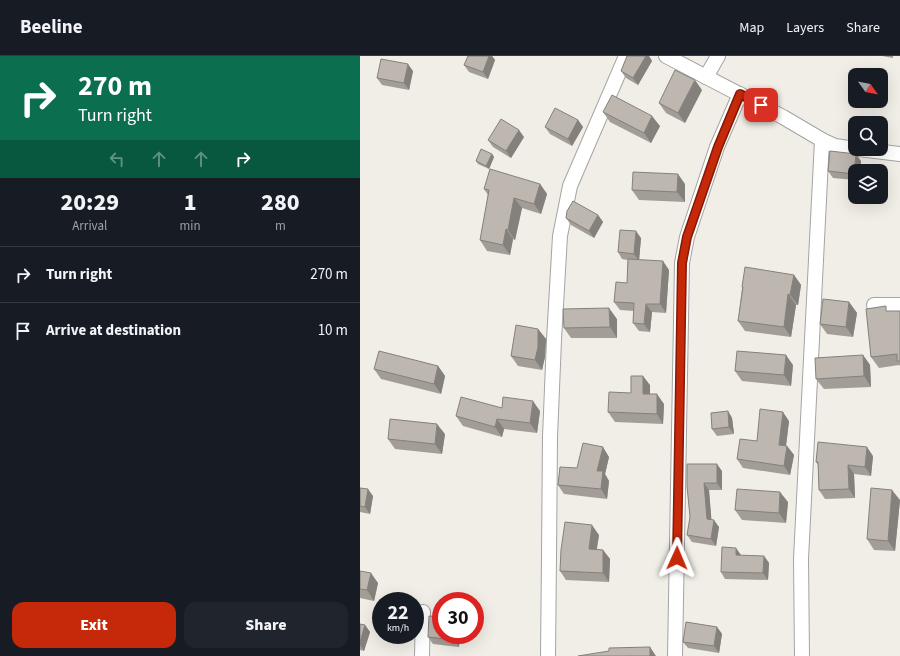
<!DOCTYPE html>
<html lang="en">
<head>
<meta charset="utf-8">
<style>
	:root { --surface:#171b24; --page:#20242c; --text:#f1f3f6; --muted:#9ea1a6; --line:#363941; --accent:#c62909 }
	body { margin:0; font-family:"Source Sans 3",sans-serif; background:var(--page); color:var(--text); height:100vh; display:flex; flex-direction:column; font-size:15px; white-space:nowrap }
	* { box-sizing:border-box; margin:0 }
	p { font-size:13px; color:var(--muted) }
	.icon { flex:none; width:22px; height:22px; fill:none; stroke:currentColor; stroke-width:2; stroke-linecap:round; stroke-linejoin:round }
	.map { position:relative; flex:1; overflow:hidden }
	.drawer { display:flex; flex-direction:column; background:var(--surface); width:360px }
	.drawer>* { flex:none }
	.hud { background:#0b6e4f; color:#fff; overflow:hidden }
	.needle { width:26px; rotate:123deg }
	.tools { position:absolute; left:488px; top:12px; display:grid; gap:8px }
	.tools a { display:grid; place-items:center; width:40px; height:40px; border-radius:8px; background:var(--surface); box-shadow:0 4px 16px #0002; font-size:20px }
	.speed { position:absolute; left:12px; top:536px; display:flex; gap:8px; font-size:20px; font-weight:700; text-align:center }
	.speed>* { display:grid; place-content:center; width:52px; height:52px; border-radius:50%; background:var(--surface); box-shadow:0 4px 16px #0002; line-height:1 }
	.speed small { font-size:10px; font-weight:400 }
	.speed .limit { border:6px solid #d22; background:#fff; color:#111 }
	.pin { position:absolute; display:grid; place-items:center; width:34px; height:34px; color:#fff; margin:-17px; border-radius:8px; box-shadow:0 2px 6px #0006 }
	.me { position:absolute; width:44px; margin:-22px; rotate:1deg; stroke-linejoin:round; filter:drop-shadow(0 0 3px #0008) }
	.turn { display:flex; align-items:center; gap:14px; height:84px; padding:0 12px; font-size:18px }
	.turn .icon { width:52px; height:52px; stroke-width:2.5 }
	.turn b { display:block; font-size:28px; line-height:34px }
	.lanes { display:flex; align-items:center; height:38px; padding:0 12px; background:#0003; justify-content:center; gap:20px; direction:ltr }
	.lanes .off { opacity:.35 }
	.eta { display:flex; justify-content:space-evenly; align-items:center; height:68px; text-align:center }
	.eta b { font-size:24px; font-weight:800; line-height:28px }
	.button { display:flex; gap:8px; margin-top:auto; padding:8px 12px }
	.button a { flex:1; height:46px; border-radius:12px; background:var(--accent); color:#fff; font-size:16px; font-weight:800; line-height:46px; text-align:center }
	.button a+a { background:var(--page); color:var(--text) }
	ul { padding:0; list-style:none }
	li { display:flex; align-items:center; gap:12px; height:56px; padding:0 12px; border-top:1px solid var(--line) }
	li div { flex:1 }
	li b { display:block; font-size:15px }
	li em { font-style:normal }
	header { display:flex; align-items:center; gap:24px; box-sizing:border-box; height:56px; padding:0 20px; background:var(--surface); border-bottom:1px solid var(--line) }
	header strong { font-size:19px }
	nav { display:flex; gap:22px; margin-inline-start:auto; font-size:14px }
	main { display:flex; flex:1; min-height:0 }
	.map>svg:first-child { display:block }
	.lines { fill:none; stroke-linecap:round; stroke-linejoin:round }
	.street-casing { stroke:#a4a4a4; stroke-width:16 }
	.street { stroke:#fff; stroke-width:14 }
	.wall { fill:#a39d97 }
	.shaded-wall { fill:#84807b }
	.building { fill:#bdb7b0; stroke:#84807b }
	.route-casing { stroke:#811b06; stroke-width:10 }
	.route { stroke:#c62909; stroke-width:7 }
</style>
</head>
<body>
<header>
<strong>Beeline</strong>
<nav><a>Map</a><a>Layers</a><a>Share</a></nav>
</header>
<main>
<section class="drawer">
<div class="hud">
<div class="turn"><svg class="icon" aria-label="right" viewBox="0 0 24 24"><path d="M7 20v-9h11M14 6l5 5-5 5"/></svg><div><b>270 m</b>Turn right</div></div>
<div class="lanes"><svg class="icon off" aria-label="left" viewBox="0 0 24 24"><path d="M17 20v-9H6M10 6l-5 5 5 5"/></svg><svg class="icon off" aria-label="ahead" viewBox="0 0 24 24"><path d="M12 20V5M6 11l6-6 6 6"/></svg><svg class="icon off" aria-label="ahead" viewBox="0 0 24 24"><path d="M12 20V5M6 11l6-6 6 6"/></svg><svg class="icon" aria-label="right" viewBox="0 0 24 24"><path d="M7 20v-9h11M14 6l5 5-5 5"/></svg></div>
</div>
<div class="eta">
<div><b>20:29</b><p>Arrival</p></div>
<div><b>1</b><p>min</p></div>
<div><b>280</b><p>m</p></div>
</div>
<ul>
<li><svg class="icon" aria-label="right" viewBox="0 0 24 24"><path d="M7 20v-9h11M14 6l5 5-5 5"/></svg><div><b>Turn right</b></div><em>270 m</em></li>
<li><svg class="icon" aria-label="arrive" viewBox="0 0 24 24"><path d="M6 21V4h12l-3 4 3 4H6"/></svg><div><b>Arrive at destination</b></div><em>10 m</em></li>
</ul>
<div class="button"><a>Exit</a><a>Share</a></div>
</section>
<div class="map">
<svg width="540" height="600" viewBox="0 0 540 600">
	<rect width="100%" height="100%" fill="#f0eee6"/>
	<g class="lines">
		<g class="street-casing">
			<g id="street">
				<polyline points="306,0 423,61 462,84 475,90 495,93"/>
				<polyline points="346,21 358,0"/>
				<polyline points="499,93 540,98"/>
				<polyline points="514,249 540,249"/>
				<polyline points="62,600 63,556"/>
				<polyline points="188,600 189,501 190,381 194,284 200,180 210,130 266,0"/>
				<polyline points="315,600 322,207 327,181 357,91 380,38"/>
				<polyline points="442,600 441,503 462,84"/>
			</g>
		</g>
		<use href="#street" class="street"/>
	</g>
	<g class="wall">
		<polygon points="108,0 132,0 135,4 128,23 109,16 104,9"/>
		<polygon points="267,0 289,0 292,5 278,29 266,22 261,15"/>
		<polygon points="522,0 533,0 533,2"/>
		<polygon points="53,15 49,34 22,29 17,22"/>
		<polygon points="342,34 325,67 306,57 299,47"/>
		<polygon points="243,56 300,70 291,87 250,66"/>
		<polygon points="218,64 223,71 212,90 190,78 185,71"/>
		<polygon points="164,81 151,102 133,91 128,84"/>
		<polygon points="132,98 134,101 129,113 118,108 116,105"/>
		<polygon points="501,105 500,115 495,115 495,124 473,122 468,115"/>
		<polygon points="180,128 187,138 181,158 162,152 155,184 153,183 150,199 127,195 120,184 128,139 124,133"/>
		<polygon points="325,128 325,146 279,144 272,134"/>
		<polygon points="238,159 243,166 234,182 211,169 206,162"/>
		<polygon points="281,182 279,204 309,214 306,257 292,256 290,276 279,275 273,267 274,255 260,254 254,246 267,227 268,204 262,203 258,196"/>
		<polygon points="434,219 441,229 438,249 436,249 431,281 385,275 378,265 382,232 382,231"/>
		<polygon points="489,246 497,257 493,281 467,278 460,268"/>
		<polygon points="529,255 540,255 540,310 539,309 519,312 511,301"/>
		<polygon points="257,263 257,282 211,282 204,272"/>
		<polygon points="178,273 186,283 185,301 182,314 158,310 151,300"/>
		<polygon points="503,299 510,309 511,331 464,333 456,323"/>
		<polygon points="433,309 431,330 382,325 375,315"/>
		<polygon points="78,310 85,320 81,338 21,323 14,313"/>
		<polygon points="290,329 290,338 304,348 303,368 255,366 248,356 271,337"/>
		<polygon points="142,352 180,355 177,377 144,373 142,381 103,370 96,360"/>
		<polygon points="368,355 372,362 374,378 357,380 352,373"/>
		<polygon points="429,365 426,390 427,390 434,399 430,419 383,412 377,403 397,385"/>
		<polygon points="85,378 82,398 35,393 28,383"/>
		<polygon points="513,400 511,420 494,418 495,442 465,443 459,434 458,409 456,406"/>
		<polygon points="249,401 245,418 249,425 247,443 204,438 198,429 217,412"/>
		<polygon points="362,415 362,434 349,434 351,463 359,471 356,490 332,486 327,479 330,461 327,430"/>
		<polygon points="0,432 13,440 10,458 0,456"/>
		<polygon points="540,444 535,495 514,494 507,483"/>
		<polygon points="428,446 426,467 382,464 375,454"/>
		<polygon points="239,479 237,493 243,494 250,503 249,526 206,524 200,515"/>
		<polygon points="381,499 381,500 404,500 409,507 408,524 365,523 361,516"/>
		<polygon points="0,515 18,527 14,545 0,542"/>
		<polygon points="0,568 5,569 10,576 4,595 0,594"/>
		<polygon points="357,571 362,578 359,597 328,592 323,586"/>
		<polygon points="100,579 99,591 73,588 68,581"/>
	</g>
	<g class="shaded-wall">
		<polygon points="129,0 132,0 135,4 128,23 123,16"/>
		<polygon points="286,0 289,0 292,5 278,29 273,22"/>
		<polygon points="48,8 53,15 49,34 44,27"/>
		<polygon points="335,24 342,34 325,67 318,57"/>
		<polygon points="292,60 300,70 291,87 284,77"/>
		<polygon points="218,64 223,71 212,90 208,83"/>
		<polygon points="159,74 164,81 151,102 146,95"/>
		<polygon points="132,98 134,101 129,113 126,110"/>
		<polygon points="496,98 501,105 500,115 495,115 495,119 494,118"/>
		<polygon points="318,118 325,128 325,146 317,136"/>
		<polygon points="180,128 187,138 181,158 174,148"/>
		<polygon points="154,142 162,152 155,184 148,174"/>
		<polygon points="238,159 243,166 234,182 229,175"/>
		<polygon points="146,173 153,183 150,199 143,189"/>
		<polygon points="276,175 281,182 279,205 274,198"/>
		<polygon points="303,205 309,214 306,257 300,248"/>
		<polygon points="434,219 441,229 438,249 430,239"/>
		<polygon points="428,238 436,249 431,281 424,271"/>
		<polygon points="489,246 497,257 493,281 486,271"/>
		<polygon points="286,248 292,256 290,276 284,268"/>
		<polygon points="249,252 257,263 257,282 250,271"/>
		<polygon points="178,273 186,283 185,301 182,314 175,304"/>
		<polygon points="426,299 433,309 431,330 424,319"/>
		<polygon points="503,299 510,309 511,331 504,320"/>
		<polygon points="78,310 85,320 81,338 74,328"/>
		<polygon points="283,320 290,329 290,347 283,338"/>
		<polygon points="297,338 304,348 303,368 297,358"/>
		<polygon points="173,345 180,355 177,377 170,367"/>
		<polygon points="368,355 372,362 374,378 369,371"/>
		<polygon points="423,356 429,365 425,398 419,389"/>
		<polygon points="137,363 144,373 142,381 135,371"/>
		<polygon points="77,368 85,378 82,398 75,388"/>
		<polygon points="427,390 434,399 430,419 424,410"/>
		<polygon points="243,391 249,401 245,418 249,425 247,443 241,433 237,415"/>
		<polygon points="507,391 513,400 511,420 505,411"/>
		<polygon points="357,408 362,415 362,434 357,427"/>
		<polygon points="488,409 494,418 495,442 489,433"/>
		<polygon points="344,427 349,434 352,470 347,463"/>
		<polygon points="8,433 13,440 10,458 5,451"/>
		<polygon points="532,434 540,444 535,495 528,485"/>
		<polygon points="420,436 428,446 426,467 419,457"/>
		<polygon points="354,464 359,471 356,490 351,483"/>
		<polygon points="232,469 239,479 235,502 229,493"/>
		<polygon points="376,492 381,499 381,506 376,499"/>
		<polygon points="243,494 250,503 249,526 243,517"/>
		<polygon points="404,500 409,507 408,524 403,517"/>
		<polygon points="11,517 18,527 14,545 7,534"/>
		<polygon points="5,569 10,576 4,595 0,589 0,586"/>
		<polygon points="357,571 362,578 359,597 354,590"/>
		<polygon points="95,579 100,579 99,591 94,584"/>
		<polygon points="290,591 296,600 290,600"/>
	</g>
	<g class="building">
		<polygon points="108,0 129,0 123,16 104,9"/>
		<polygon points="267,0 286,0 273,22 261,15"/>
		<polygon points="21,3 48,8 44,27 17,22"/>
		<polygon points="315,14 335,24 318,57 299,47"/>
		<polygon points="252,39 292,60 284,77 243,56"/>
		<polygon points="195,52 218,64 208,83 185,71"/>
		<polygon points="141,63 159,74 146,95 128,84"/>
		<polygon points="121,93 132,98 126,110 116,105"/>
		<polygon points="470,95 496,98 494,118 468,115"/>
		<polygon points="130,113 180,128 174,148 154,142 148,174 146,173 143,189 120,184 129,134 124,133"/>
		<polygon points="273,116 318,118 317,136 272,134"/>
		<polygon points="213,145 238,159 229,175 206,162 207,155"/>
		<polygon points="260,174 276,175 274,198 258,196"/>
		<polygon points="268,203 303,205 300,248 286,248 284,268 273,267 274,247 254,246 256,226 267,227"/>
		<polygon points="385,211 434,219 430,239 428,238 424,271 378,265 383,231 382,231"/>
		<polygon points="463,243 489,246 486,271 460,268"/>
		<polygon points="526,250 526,255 540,255 540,305 537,305 537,298 511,301 506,253"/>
		<polygon points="249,252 250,271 204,272 203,253"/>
		<polygon points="156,269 178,273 178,291 175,304 151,300"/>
		<polygon points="19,295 78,310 74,328 14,313"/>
		<polygon points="377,295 426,299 424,319 375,315"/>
		<polygon points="503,299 504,320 456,323 455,302"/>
		<polygon points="271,320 283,320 283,338 297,338 297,358 248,356 249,336 271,337"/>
		<polygon points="101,341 142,352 143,341 173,345 170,367 137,363 135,371 96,360"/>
		<polygon points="400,353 423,356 419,389 427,390 424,410 377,403 380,383 397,385"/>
		<polygon points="368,355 369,371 352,373 351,357"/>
		<polygon points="30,363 77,368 75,388 28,383"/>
		<polygon points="458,386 507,391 505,411 488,409 489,433 459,434 458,406 456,406"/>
		<polygon points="223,387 243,391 237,415 243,415 241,433 198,429 200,411 217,412"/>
		<polygon points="327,408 357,408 357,427 344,427 347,463 354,464 351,483 327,479 330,461 327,430"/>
		<polygon points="0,432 8,433 5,451 0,450"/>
		<polygon points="511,432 532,434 528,485 507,483"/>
		<polygon points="377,433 420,436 419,457 375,454"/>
		<polygon points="205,466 232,469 229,493 243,494 243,517 200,515 201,494"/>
		<polygon points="362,491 376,492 376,499 404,500 403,517 361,516"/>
		<polygon points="0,515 11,517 7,534 0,533"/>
		<polygon points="69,560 81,561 81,579 95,579 94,584 68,581"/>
		<polygon points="326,566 357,571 354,590 323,586"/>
		<polygon points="0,568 5,569 0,586"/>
		<polygon points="290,591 290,600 218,600 249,595 249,592"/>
	</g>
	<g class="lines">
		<g class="route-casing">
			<polyline id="route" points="317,502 322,207 327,181 358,91 380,38 401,49"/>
		</g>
		<use href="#route" class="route"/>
	</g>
</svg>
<div class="tools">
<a><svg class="needle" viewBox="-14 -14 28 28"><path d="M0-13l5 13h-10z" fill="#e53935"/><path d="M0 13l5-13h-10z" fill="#9ea1a6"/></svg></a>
<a><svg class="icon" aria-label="search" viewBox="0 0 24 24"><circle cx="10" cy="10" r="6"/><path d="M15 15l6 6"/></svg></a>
<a><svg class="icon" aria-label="layers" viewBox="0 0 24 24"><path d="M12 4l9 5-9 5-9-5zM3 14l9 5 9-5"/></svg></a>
</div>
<div class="speed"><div>22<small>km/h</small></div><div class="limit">30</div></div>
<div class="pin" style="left:401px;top:49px;background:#d93025"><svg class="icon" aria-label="arrive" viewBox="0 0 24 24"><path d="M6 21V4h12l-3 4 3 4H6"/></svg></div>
<svg class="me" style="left:317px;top:502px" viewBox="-20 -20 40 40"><path d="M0-17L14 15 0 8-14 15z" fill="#c62909" stroke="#fff" stroke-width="4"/></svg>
</div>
</main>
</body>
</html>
